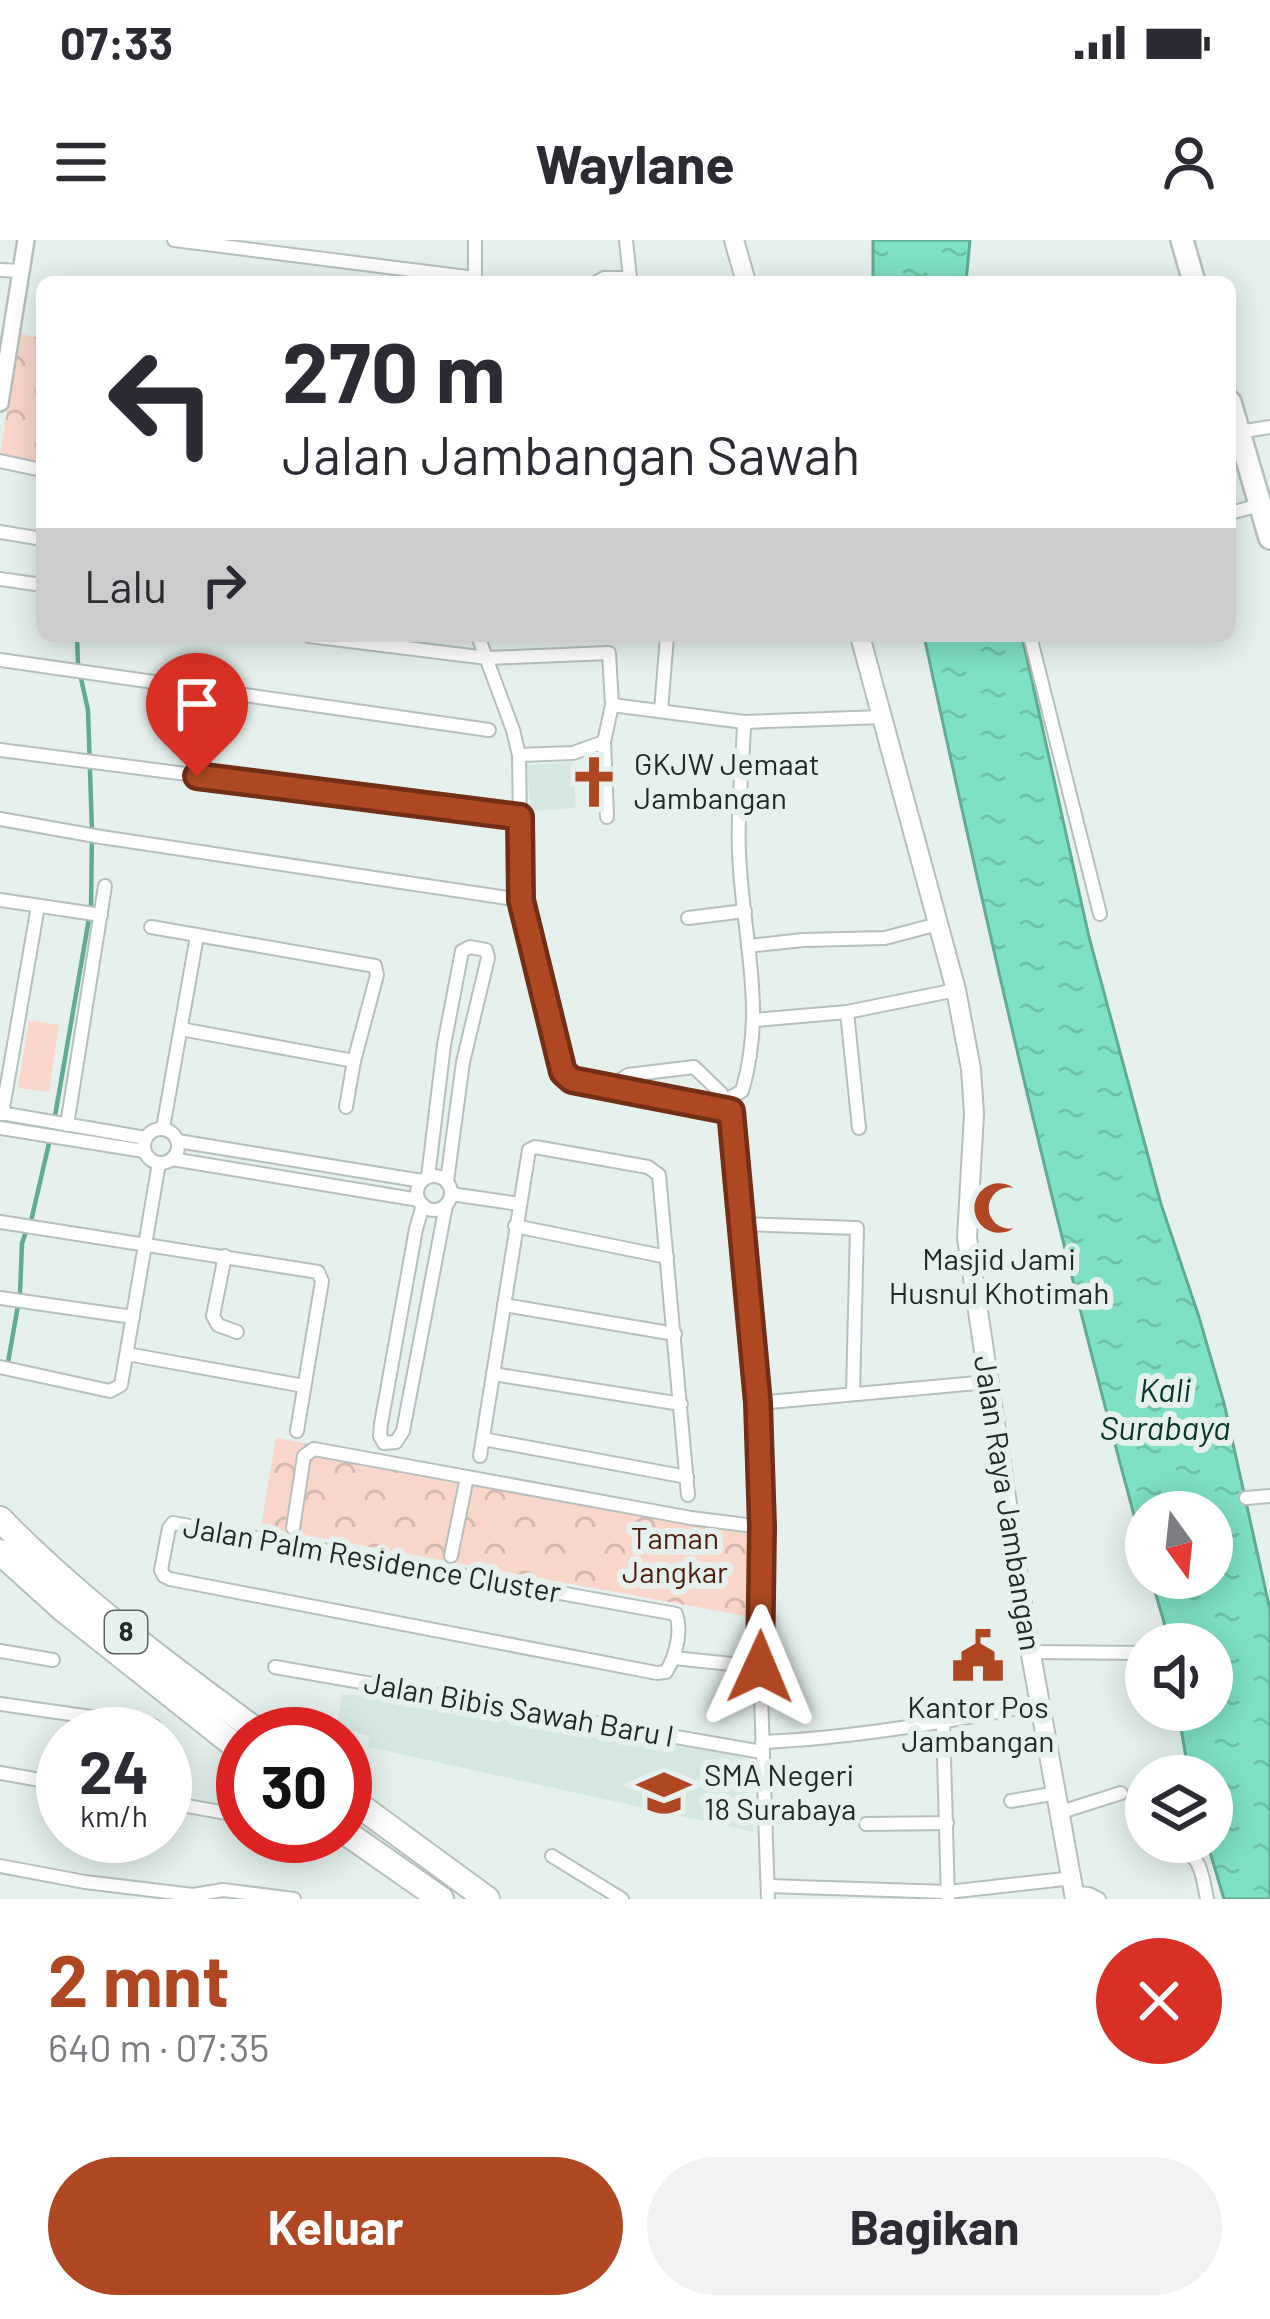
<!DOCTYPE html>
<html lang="id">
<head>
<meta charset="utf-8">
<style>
	:root { --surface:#fff; --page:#f2f2f3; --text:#2b2b33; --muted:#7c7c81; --accent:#af4822 }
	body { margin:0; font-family:Barlow,sans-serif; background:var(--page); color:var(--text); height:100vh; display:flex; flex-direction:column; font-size:45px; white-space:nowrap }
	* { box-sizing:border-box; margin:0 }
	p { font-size:39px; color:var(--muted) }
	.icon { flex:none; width:66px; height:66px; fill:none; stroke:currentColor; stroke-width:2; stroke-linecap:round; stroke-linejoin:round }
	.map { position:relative; height:1659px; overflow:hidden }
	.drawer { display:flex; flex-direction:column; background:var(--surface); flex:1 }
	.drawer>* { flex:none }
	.hud { position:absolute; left:36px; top:36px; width:1200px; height:366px; border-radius:18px; box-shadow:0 6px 30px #0003; background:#fff; color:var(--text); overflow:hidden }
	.needle { width:78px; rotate:165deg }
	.tools { position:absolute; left:1125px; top:1251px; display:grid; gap:24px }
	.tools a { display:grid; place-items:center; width:108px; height:108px; border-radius:50%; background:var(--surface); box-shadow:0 6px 30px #0003; font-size:60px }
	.speed { position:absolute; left:36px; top:1467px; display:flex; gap:24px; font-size:60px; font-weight:700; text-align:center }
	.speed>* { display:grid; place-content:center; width:156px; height:156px; border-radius:50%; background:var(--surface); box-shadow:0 6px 30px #0003; line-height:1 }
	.speed small { font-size:30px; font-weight:400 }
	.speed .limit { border:18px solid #d22; background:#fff; color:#111 }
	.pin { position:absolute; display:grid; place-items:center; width:102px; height:102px; color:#fff; margin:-123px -51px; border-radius:50% 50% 50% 0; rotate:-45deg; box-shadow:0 0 12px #0007 }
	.pin .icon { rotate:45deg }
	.me { position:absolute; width:132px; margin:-66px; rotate:1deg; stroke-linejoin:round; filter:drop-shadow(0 0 9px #0008) }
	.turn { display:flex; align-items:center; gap:42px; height:252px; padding:0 48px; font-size:54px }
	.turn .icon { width:156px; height:156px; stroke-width:2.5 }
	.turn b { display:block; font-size:84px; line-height:102px }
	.then { display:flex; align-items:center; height:114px; padding:0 48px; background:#0003; gap:24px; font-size:45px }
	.round { display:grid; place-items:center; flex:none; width:126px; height:126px; border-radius:63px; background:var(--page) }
	.headline { display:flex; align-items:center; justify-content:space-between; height:204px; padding:0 48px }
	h1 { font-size:72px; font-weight:700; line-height:90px; color:var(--accent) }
	.primary-button { display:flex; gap:24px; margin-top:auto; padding:24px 48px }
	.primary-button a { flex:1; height:138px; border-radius:72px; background:var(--accent); color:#fff; font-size:48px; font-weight:700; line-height:138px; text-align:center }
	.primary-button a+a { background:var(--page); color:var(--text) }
	.status { display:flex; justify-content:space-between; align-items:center; height:84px; padding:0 60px; background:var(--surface); direction:ltr }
	.status svg { height:33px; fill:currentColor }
	header { display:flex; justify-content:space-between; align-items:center; height:156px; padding:0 48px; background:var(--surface); font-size:54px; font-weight:700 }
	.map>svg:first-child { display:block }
	.built { fill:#d4e8e1 }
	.park { fill:url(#park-crowns) }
	.pitch { fill:#fad6ca }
	.water { fill:url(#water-ripples); stroke:#63aa95; stroke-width:3 }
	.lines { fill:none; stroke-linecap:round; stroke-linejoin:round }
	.stream { stroke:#63aa95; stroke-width:4.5 }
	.minor-casing { stroke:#b5c0bc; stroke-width:16 }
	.tertiary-casing { stroke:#b5c0bc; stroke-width:20 }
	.secondary-casing { stroke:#b5c0bc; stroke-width:22 }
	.primary-casing { stroke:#b5c0bc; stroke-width:26 }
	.motorway-casing { stroke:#b5c0bc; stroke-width:28 }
	.minor { stroke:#fff; stroke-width:12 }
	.tertiary { stroke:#fff; stroke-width:15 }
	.secondary { stroke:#fff; stroke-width:18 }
	.primary { stroke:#fff; stroke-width:21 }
	.motorway { stroke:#fff; stroke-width:24 }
	.route-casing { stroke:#722f16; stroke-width:30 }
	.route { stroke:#af4822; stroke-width:21 }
	.labels { text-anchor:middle; stroke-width:12; stroke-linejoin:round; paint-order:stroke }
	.shield { fill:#e6f1ed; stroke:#5e6462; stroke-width:3 }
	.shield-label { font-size:27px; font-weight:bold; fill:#242826 }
	.poi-label { font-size:30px; fill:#242826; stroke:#e6f1ed; text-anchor:start }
	.street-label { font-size:30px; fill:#242826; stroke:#e6f1ed }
	.park-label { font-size:30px; fill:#501e0d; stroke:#e6f1ed }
	.water-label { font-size:33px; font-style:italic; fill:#06362b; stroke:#e6f1ed }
</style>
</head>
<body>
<div class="status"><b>07:33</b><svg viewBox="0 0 49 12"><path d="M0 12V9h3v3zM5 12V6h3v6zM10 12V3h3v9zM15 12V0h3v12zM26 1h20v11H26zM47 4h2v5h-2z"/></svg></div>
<header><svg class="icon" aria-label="menu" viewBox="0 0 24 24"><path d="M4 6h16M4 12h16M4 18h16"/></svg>Waylane<svg class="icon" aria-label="person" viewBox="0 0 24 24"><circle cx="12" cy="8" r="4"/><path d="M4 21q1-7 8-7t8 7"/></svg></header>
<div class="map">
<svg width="1270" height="1659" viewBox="0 0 1270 1659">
	<defs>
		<pattern id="park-crowns" width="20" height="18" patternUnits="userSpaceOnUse" patternTransform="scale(3)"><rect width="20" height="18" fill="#fad6ca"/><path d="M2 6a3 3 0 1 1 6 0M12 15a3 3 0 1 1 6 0" fill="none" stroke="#d6b8ad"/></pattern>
		<pattern id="water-ripples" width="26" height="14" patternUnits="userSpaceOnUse" patternTransform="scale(3)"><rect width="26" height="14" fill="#7ee1c5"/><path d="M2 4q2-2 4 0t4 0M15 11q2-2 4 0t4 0" fill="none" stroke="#6dc1a9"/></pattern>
	</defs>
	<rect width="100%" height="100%" fill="#e6f1ed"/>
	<g class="built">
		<polygon points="572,522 576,568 531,571 527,525"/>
		<polygon points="342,1454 413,1460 744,1514 754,1592 368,1507 369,1496 337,1487"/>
	</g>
	<g class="park">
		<polygon points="19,94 42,98 42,225 0,215"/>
		<polygon points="276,1198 733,1280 759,1280 751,1377 261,1287"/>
	</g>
	<polygon class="pitch" points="29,780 59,785 49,852 18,848"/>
	<g class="water">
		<polygon points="873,0 970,0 966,42 873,42"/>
		<path d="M924,396H1022L1089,697L1161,964L1199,1077L1224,1163L1270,1370V1659H1224L1207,1602H1212V1536H1189L1178,1470H1212V1404H1166L1164,1382L1151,1338H1212V1272H1146V1319C1062,1014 991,706 924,396Z"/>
	</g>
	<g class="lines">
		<g class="stream">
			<polyline points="54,882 91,667 92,592 88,470 78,425 77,396"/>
			<polyline points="31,981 50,899"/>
			<polyline points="7,1128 20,1054 22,1003 26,992"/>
		</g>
		<g class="minor-casing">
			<g id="minor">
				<polyline points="174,0 475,38"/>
				<polyline points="0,30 21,31"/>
				<polyline points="475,42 475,0"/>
				<polyline points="597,42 604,38 630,38 626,0"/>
				<polyline points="1239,192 1270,187"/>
				<polyline points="0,221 42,230"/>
				<polyline points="1230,273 1260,265"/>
				<polyline points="0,292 42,299"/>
				<polyline points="0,339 42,345"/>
				<polyline points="309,396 487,418 609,413 612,465 604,502 573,513 519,515"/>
				<polyline points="478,396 513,490 519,515 521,660 563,832 572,840 731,871"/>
				<polyline points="1030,396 1100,674"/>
				<polyline points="0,420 489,490"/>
				<polyline points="612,465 744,482 882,477"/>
				<polyline points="661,471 667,396"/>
				<polyline points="604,502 607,577"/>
				<polyline points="0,510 520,577"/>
				<polyline points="0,579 101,597 521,660"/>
				<polyline points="0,660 101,675"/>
				<polyline points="688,678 745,671"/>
				<polyline points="151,687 375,726 377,735 354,821 346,867"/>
				<polyline points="748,706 803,700 885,698 938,684"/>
				<polyline points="847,772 859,888"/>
				<polyline points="755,780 847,772 956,750"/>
				<polyline points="181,789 354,821"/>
				<polyline points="610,847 628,835 694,827 721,853 731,871 758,1163 762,1287 760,1427 768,1659"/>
				<path d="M726,860L742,851C767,768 742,695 739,612C737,569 743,525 744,482"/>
				<polyline points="0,873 146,898"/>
				<polyline points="2,874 38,666"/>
				<polyline points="67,885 105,646"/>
				<polyline points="0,888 144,911"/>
				<polyline points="163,888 197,696"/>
				<circle cx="161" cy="906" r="17"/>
				<polyline points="178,901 422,941"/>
				<polyline points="172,919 419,960"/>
				<circle cx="434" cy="953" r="17"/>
				<polyline points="428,937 444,805 462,711 470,707 486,710 488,718 463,822 447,941"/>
				<polyline points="451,954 519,964"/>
				<polyline points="423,965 416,989 381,1184 380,1196 384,1203 396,1202 403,1191 446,965"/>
				<polyline points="0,982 318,1032 322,1041 297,1191"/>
				<polyline points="743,984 857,988 853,1153"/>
				<polyline points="515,986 667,1017"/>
				<polyline points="225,1016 213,1076 218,1085 237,1092"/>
				<polyline points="0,1058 133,1077"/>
				<polyline points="504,1065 675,1094"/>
				<polyline points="127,1114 304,1146"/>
				<polyline points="0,1127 110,1151 121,1145 159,923"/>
				<polyline points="493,1134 681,1164"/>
				<polyline points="758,1163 988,1142"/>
				<polyline points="483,1199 687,1237"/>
				<polyline points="480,1216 529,910 535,907 648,927 659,935 688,1255"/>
				<polyline points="1246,1258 1270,1256"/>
				<path d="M173,1283L676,1374C682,1391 676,1416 666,1432L657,1433L170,1339L164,1336L161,1330L169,1288Z"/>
				<polyline points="293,1288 304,1216 314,1209 691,1278 762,1287"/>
				<polyline points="451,1316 467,1237"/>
				<polyline points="0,1411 53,1420"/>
				<polyline points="1031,1412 1146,1413"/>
				<polyline points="674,1418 760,1427"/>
				<polyline points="275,1427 762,1512"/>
				<polyline points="0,1464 154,1486"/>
				<polyline points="943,1482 948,1658"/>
				<path d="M762,1502C856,1498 948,1481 1040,1464"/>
				<polyline points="0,1533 63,1544"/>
				<polyline points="1011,1561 1057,1553"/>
				<polyline points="165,1562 243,1576"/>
				<polyline points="1061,1572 1121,1553"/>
				<polyline points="866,1584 947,1583"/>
				<path d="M1182,1610C1202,1616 1203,1641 1207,1659"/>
				<polyline points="552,1616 622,1659"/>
				<polyline points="0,1626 85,1642 193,1655 223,1650 294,1659"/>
				<polyline points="768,1646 948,1652 1073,1638"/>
				<polyline points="1075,1653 1089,1654 1099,1659"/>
			</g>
		</g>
		<g class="tertiary-casing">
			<polyline id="tertiary" points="0,163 26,0"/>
		</g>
		<g class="secondary-casing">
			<g id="secondary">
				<polyline points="734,0 746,42"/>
				<polyline points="860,396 956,750 971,829 974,874 967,998 1023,1370 1075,1659"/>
			</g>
		</g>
		<g class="primary-casing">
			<g id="primary">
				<polyline points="1182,0 1194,42"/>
				<polyline points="1230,162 1270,298"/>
			</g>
		</g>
		<g class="motorway-casing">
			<g id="motorway">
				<path d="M0,1279C79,1360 170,1427 261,1494"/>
				<polyline points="0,1312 63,1369 243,1512"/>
				<polyline points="345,1555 487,1659"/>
				<polyline points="345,1592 441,1659"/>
			</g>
		</g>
		<use href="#minor" class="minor"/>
		<use href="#tertiary" class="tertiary"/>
		<use href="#secondary" class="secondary"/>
		<use href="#primary" class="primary"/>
		<use href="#motorway" class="motorway"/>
	</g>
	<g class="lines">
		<g class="route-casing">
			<polyline id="route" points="197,536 520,577 521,660 563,832 572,840 731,871 758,1163 762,1287 760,1427"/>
		</g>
		<use href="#route" class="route"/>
	</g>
	<defs>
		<g id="church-bare" transform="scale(4.14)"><path d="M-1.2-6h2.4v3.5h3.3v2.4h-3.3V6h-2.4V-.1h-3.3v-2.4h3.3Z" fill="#af4822" stroke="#e6f1ed" stroke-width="2.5" paint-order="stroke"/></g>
		<g id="mosque-bare" transform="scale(4.14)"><path d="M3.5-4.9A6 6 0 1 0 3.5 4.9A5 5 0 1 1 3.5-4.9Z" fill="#af4822" stroke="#e6f1ed" stroke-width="2.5" paint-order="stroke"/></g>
		<g id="civic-bare" transform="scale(4.14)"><path d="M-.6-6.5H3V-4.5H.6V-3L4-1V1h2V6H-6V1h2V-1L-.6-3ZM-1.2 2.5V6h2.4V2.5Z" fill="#af4822" stroke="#e6f1ed" stroke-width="2.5" paint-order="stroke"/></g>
		<g id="school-bare" transform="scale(4.14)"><path d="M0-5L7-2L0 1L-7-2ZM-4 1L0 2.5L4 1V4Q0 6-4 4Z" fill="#af4822" stroke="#e6f1ed" stroke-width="2.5" paint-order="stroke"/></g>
	</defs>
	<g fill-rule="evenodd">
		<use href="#church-bare" x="594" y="542"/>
		<use href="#mosque-bare" x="999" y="968"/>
		<use href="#civic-bare" x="978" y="1416"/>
		<use href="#school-bare" x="664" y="1553"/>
	</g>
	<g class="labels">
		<rect class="shield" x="105" y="1371" width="42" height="42" rx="9"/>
		<g class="shield-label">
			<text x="126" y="1401">8</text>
		</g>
		<g class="poi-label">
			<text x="634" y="535">GKJW Jemaat<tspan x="634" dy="34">Jambangan</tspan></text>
			<text x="999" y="1030" text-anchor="middle">Masjid Jami<tspan x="999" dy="34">Husnul Khotimah</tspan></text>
			<text x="978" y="1478" text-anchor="middle">Kantor Pos<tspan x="978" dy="34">Jambangan</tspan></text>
			<text x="704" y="1546">SMA Negeri<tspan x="704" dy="34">18 Surabaya</tspan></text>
		</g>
		<g class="street-label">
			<text transform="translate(1007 1263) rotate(81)" y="10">Jalan Raya Jambangan</text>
			<text transform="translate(372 1320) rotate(10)" y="10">Jalan Palm Residence Cluster</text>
			<text transform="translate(519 1470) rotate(10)" y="10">Jalan Bibis Sawah Baru I</text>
		</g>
		<g class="park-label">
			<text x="675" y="1309">Taman<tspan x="675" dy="34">Jangkar</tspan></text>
		</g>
		<g class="water-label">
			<text x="1165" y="1162">Kali<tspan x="1165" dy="38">Surabaya</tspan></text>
		</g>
	</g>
</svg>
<div class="tools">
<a><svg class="needle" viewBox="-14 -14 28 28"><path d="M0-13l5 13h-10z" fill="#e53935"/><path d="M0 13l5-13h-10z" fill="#7c7c81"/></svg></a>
<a><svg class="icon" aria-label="sound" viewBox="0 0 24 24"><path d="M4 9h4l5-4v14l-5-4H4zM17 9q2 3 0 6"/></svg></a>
<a><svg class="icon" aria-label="layers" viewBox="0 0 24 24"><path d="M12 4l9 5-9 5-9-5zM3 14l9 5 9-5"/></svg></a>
</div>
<div class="speed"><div>24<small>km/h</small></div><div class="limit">30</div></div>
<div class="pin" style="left:197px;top:536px;background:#d93025"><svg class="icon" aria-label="arrive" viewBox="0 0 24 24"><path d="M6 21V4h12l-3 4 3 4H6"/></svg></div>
<svg class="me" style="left:760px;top:1427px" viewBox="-20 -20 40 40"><path d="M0-17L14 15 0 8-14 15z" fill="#af4822" stroke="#fff" stroke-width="4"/></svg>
<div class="hud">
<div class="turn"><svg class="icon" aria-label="left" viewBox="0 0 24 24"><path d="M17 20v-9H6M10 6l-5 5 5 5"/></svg><div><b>270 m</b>Jalan Jambangan Sawah</div></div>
<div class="then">Lalu<svg class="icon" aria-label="right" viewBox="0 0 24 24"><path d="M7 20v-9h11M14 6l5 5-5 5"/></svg></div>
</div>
</div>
<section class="drawer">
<div class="headline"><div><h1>2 mnt</h1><p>640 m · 07:35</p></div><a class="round" style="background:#d93025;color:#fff"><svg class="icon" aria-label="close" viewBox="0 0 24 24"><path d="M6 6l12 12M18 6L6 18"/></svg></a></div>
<div class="primary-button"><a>Keluar</a><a>Bagikan</a></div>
</section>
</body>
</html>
